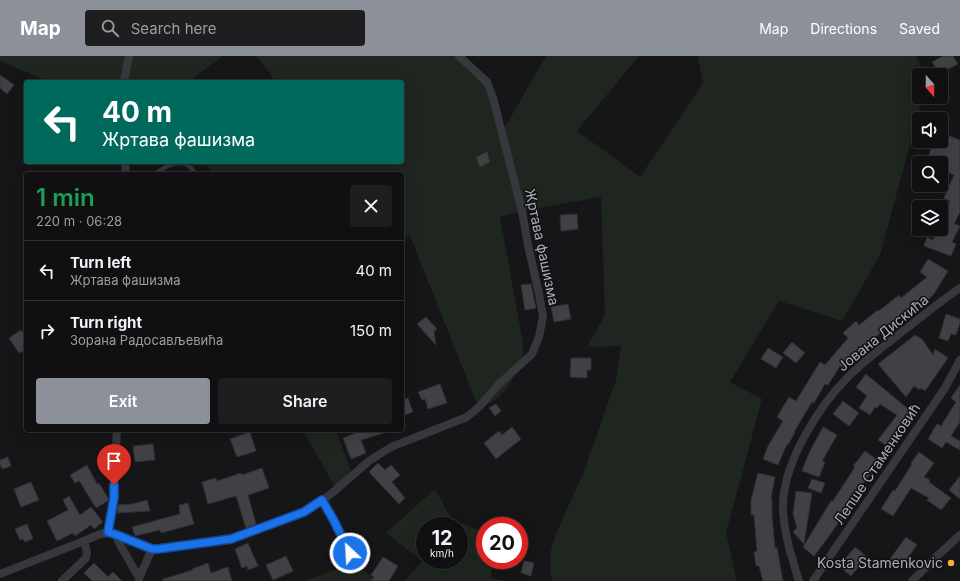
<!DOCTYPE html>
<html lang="en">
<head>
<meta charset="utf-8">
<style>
	:root { --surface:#101012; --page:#1e1e20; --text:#f1f3f6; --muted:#9c9d9f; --line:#303032; --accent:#8c9099 }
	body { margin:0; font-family:Inter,sans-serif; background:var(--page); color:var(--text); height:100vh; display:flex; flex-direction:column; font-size:15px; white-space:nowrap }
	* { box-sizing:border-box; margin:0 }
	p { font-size:13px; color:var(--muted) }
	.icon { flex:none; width:22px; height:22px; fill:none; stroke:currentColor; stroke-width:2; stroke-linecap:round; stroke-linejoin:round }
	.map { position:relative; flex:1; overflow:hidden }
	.sheet { position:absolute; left:24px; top:116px; width:380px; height:260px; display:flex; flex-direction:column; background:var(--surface); border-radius:4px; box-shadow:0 4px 16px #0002,0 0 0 1px var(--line) }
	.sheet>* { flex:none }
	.top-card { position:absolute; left:24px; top:24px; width:380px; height:84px; border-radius:4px; box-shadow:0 4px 16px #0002,0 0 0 1px var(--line); background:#00695c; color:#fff; overflow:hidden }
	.needle { width:26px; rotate:160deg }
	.buttons { position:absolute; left:912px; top:12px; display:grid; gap:8px }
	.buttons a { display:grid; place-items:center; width:36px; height:36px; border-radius:4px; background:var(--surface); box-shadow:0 4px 16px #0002,0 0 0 1px var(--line); font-size:20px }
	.speed { position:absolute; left:416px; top:461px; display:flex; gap:8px; font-size:20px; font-weight:700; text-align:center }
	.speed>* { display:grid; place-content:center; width:52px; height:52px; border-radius:50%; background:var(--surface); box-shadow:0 4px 16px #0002,0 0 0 1px var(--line); line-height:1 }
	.speed small { font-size:10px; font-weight:400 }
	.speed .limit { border:6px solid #d22; background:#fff; color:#111 }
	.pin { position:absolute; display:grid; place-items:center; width:34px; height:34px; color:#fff; margin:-41px -17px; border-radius:50% 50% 50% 0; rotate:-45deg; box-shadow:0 0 4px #0007 }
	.pin .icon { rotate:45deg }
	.me { position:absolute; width:44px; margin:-22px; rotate:335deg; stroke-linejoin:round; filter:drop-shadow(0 0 3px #0008) }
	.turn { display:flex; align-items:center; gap:14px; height:84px; padding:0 12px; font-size:18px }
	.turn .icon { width:52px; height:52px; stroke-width:2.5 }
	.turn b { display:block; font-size:28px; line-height:34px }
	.round { display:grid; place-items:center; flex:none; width:42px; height:42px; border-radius:4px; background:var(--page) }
	.overview { display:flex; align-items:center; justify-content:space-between; height:68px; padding:0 12px }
	h1 { font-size:24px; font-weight:600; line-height:30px; color:#1e9e55 }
	.button { display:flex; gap:8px; margin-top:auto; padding:8px 12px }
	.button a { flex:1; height:46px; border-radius:4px; background:var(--accent); color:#fff; font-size:16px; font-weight:600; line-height:46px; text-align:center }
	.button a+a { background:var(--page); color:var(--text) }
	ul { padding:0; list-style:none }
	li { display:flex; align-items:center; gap:12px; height:60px; padding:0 12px; border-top:1px solid var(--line) }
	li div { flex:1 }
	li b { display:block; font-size:15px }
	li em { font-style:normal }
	header { display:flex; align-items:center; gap:24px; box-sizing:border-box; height:56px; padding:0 20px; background:var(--accent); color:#fff }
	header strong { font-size:19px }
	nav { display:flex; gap:22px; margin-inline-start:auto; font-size:14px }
	.search { width:280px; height:36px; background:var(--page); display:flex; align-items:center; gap:10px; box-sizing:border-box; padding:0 14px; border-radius:4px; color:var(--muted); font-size:15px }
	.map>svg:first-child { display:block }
	.green { fill:#1e261f; fill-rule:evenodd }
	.building { fill:#404145; stroke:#303034 }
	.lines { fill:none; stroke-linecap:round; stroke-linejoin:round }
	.service { stroke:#37383d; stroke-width:4 }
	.minor { stroke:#37383d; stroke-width:8 }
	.route-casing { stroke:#114b97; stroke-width:10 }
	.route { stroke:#1a73e8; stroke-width:7 }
	.poi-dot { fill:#f2b134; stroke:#111113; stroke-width:1.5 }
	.labels { text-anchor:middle; stroke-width:3; stroke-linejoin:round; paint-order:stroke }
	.street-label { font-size:14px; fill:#a8adb8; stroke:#111113 }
	.poi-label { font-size:14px; fill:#a8adb8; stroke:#111113; text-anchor:end }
</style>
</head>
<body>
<header>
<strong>Map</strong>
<div class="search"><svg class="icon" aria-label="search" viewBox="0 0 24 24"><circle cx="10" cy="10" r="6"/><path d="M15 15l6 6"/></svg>Search here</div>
<nav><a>Map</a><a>Directions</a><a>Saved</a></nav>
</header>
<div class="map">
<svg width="960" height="525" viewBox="0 0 960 525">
	<rect width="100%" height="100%" fill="#161618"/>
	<g class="green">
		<polygon points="0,0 223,0 188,26 57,26 40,22 0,5"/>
		<polygon points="256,0 459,0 487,26 502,76 546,0 639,0 577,75 640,121 703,27 698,0 916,0 925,19 919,19 919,41 923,41 880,199 842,265 779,245 730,326 762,343 726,477 737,525 553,525 551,520 551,493 558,473 583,418 616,324 621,290 587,291 605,259 601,141 522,155 500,161 523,287 523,307 507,332 495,344 479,353 410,180 402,182 402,118 215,118 203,106 402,106 402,26 270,26 274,23"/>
		<polygon points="303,374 336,374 351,415 335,431"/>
		<path d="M435,433L452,464L485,476V504H494L490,522L505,525H405L422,505L386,477ZM425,470H459V504H425Z"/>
		<polygon points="354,507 377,525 304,525"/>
	</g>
	<g class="building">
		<polygon points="943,0 953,0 958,8 939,18 932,6"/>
		<polygon points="0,19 14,29 7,38 0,32"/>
		<polygon points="941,77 960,84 960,156 954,168 960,170 952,186 956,188 951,200 924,190 927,181 933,184 938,173 941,173 941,162 950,145 944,142 954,119 943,115 947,105 929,99 931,92 934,93 937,85 941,85"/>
		<polygon points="487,96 490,106 480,111 476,101"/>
		<polygon points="577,158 578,173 561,175 560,159"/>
		<polygon points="928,203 948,215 934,238 923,248 921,246 899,264 898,262 872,284 873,284 861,296 859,294 843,313 840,310 828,329 825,328 814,347 812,346 794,376 795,376 788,389 787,388 778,409 763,403 768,390 783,365 777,361 789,341 796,345 820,306 825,309 848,282 843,277 856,265 859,269 878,254 879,255 899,239 901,242 927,221 920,216"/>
		<polygon points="531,228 536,252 525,254 521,229"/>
		<polygon points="568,248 571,263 554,266 551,251"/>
		<polygon points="946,258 960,263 960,267 956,279 951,278 948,285 939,282"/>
		<polygon points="426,261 437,273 434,275 436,289 417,268"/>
		<polygon points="21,274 26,281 26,293 19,297 9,282"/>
		<polygon points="915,279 922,283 933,299 935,293 948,302 925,335 921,332 920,334 914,330 906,341 878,308"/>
		<polygon points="792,286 805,297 796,307 783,297"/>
		<polygon points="768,292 783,301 776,312 761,303"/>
		<polygon points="571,302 591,302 591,314 587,314 587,322 570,321"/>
		<polygon points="866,318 913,357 900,375 901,376 890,392 878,384 897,359 880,348 877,352 875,351 870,359 859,352 867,340 856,331"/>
		<polygon points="440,328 447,347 428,353 425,343 422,344 418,336"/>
		<polygon points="960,329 960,366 951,380 960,385 960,394 946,386 942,392 928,383 937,368 941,370 956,346 951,342"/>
		<polygon points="408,342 413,356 402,360 402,344"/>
		<polygon points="843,345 859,357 849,370 833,358"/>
		<polygon points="496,348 501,355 495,360 489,352"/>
		<polygon points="512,371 521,383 496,403 484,387 499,375 502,379"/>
		<polygon points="823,371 837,379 822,405 825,406 819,421 802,415 809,397"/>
		<polygon points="364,374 387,374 387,376 361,384 366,397 351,403 343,382"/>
		<polygon points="250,376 256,395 237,401 230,383"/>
		<polygon points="153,388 155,404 135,406 133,390"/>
		<polygon points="865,395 880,406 862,429 863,429 840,467 839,466 824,487 814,500 803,491 831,445 833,445 855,411 853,410"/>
		<polygon points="919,396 934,407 924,421 930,424 929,426 951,442 941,454 927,444 929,442 911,432 893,460 881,453 893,434 895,435 912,408 911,407"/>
		<polygon points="8,401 11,410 2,413 0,408 0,404"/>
		<polygon points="378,407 385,414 391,409 400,419 392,426 405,442 399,448 369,416"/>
		<polygon points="87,409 97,428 99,427 108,442 108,445 96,452 80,426 79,425 75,427 70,419"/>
		<polygon points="262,412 269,432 248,439 256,468 246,472 236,440 208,448 202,426 216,422 217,425 241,417 242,419"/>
		<polygon points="758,417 775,421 771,442 772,443 772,460 775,492 777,492 783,525 763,525 759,510 756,510 754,496 757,495 754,459 751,459 751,444"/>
		<polygon points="960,420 960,443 949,434"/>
		<polygon points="812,423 825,427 821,437 808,432"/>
		<polygon points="31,426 39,444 21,451 14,433"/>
		<polygon points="796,435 812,437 804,488 793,476 797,472 793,458"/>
		<polygon points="69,440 80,459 91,451 103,466 94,473 91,469 75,480 73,477 57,485 47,465 68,454 63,444"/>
		<polygon points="147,444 150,455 117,457 118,449 132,448"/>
		<polygon points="188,447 194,468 161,477 160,474 135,480 132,471 180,458 179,449"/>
		<polygon points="27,468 33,483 25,486 23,483 20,484 15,473"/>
		<polygon points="906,481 917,489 901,511 890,503"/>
		<polygon points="248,487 258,510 248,514 247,510 242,512 235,493"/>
		<polygon points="855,491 867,501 851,520 839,510"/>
		<polygon points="286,500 293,515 273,524 266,509"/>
		<polygon points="383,501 398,510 389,525 371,525 374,521 371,519"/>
		<polygon points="524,505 534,507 531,520 521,517"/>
		<polygon points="94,507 108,521 113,516 122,525 92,525 84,517"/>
		<polygon points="208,507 211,517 228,511 232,525 163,525 163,523 193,514 192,513"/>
	</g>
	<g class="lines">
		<g class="service">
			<path d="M154,118C168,109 185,99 196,118"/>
			<polyline points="322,444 333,463 355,509"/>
		</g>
		<g class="minor">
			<polyline points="124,26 129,0"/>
			<polyline points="125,106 126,118"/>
			<polyline points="108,477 114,442 117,374"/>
			<polyline points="117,479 118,485 139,522"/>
			<polyline points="0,518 84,485 100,478 108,477 117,479 152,493 158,493 231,483 304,456 331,438 369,405 391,391 467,361 480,350 498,329 532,298 539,281 543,260 539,238 528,189 522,155 493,42 487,26 459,0"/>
			<polyline points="62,525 86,502 87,497 84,485"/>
			<polyline points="139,525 139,522 152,493"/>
			<path d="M799,525C791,499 782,472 783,445C786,403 819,350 848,321C866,303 887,288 907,272C924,259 942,244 960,232"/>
			<polyline points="813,525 945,332 960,304"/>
			<polyline points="912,525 936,501 960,479"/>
		</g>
	</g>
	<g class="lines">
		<g class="route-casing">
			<polyline id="route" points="114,429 114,442 108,476 117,479 152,493 158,493 231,483 304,456 322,444 333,463 350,497"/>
		</g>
		<use href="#route" class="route"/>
	</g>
	<circle class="poi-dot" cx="951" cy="507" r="4"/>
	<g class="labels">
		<g class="street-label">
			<text transform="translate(542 191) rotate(78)" y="5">Жртава фашизма</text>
			<text transform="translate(883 277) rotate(-39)" y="5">Јована Дискића</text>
			<text transform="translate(877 408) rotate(-56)" y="5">Лепше Стаменковић</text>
		</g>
		<g class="poi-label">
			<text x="943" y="512">Kosta Stamenkovic</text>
		</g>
	</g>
</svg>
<div class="buttons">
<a><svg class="needle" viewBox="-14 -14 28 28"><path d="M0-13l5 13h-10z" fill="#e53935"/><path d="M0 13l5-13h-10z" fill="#9c9d9f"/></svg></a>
<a><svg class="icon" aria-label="sound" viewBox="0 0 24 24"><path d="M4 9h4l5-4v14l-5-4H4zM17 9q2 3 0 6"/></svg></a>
<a><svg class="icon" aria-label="search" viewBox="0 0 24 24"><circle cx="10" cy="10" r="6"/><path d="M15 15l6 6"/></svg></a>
<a><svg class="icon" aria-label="layers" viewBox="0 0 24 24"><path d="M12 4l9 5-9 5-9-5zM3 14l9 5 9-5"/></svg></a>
</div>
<div class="speed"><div>12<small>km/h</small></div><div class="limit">20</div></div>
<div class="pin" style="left:114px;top:429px;background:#d93025"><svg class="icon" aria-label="arrive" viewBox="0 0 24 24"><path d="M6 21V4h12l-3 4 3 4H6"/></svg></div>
<svg class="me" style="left:350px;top:497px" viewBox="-20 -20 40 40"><circle r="17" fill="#1a73e8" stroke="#fff" stroke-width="3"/><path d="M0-11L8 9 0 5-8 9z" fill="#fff"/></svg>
<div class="top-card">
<div class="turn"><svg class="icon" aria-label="left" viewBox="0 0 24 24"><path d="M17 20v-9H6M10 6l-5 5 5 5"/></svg><div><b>40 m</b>Жртава фашизма</div></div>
</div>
<section class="sheet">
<div class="overview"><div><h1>1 min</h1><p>220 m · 06:28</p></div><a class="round"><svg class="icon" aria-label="close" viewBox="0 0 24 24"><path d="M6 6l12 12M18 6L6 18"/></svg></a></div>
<ul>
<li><svg class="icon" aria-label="left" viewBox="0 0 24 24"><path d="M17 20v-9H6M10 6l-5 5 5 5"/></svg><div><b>Turn left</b><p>Жртава фашизма</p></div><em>40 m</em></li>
<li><svg class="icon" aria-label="right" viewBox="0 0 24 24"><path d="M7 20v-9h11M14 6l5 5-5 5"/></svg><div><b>Turn right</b><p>Зорана Радосављевића</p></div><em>150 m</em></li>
</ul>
<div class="button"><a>Exit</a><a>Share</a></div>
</section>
</div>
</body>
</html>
